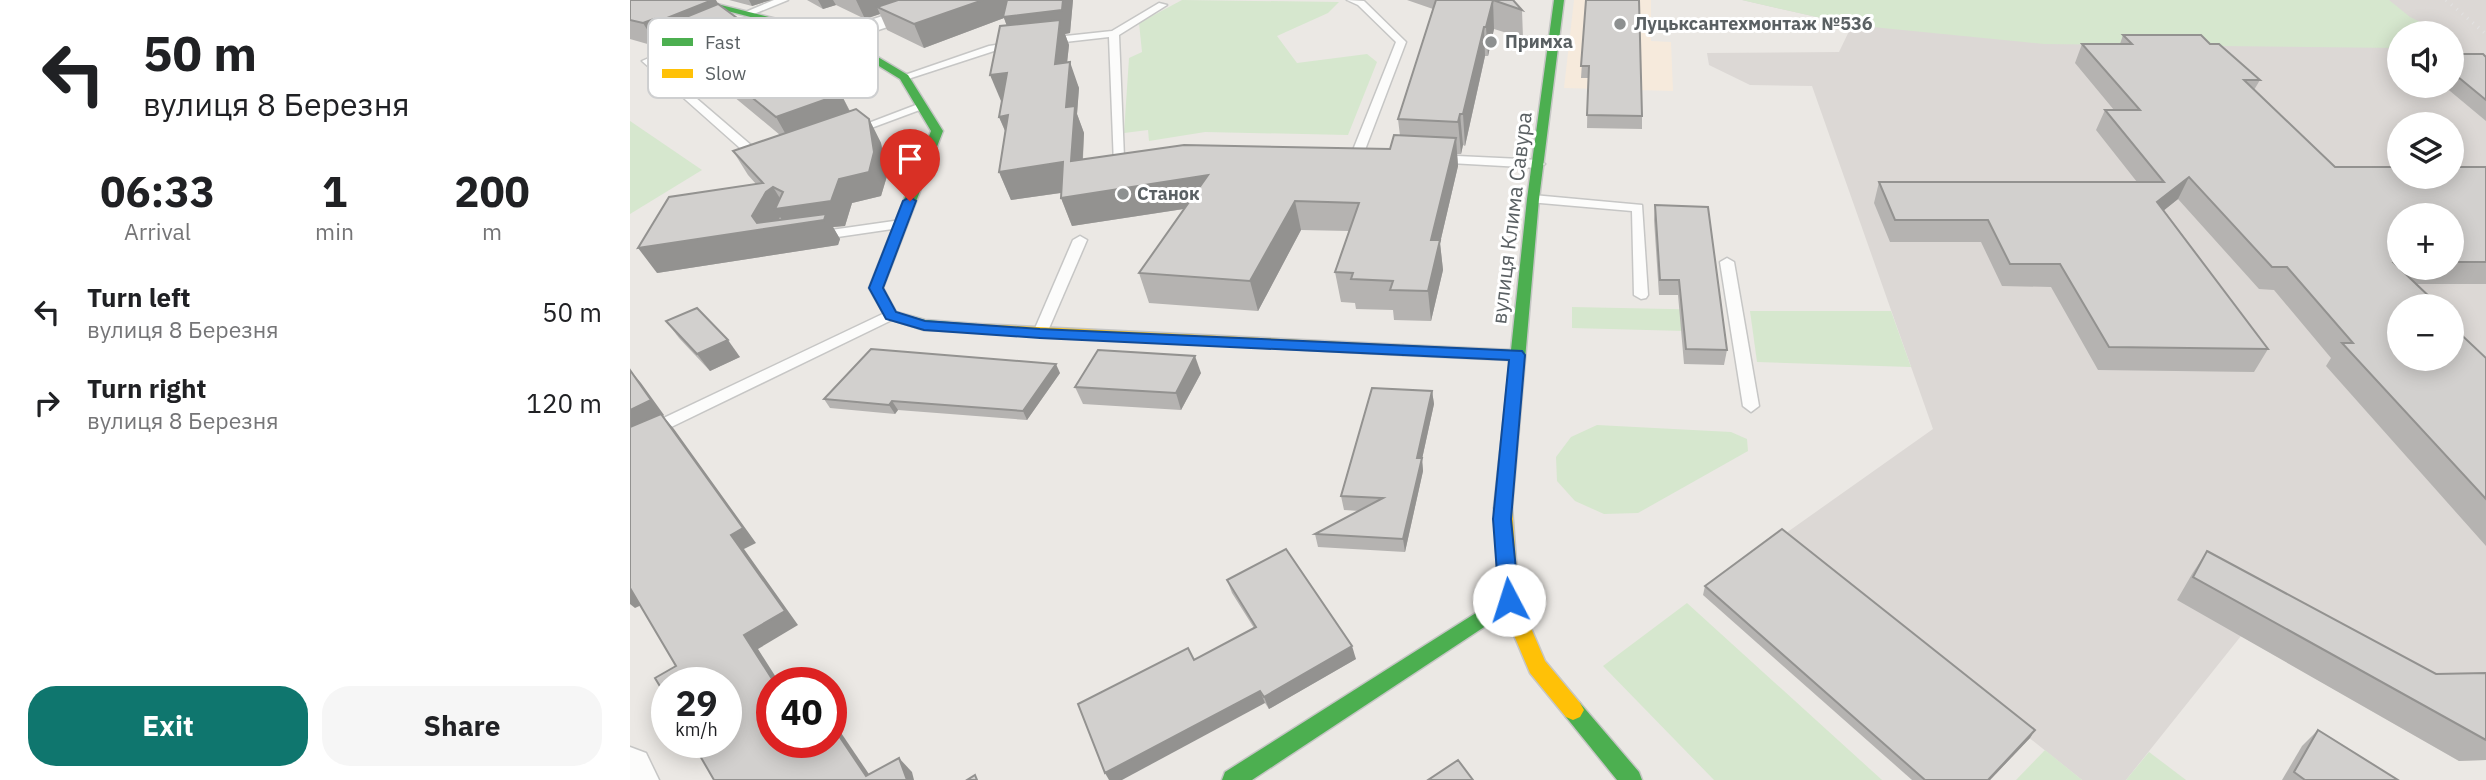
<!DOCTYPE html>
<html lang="en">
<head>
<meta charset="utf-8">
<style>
	:root { --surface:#fff; --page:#f6f6f6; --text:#202124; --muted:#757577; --accent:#0f766e }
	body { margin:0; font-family:"IBM Plex Sans",sans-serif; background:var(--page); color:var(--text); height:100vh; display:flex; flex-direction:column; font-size:26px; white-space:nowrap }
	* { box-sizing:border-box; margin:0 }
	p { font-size:23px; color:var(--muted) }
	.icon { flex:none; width:38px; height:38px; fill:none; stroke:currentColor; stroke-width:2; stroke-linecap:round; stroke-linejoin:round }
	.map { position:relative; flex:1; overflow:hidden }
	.sheet { display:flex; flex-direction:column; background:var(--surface); width:630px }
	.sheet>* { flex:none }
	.hud { background:#fff; color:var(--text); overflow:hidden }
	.buttons { position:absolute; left:1757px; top:21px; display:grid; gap:14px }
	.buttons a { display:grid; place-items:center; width:77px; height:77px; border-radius:50%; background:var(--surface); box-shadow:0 4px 18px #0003; font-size:35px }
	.speed { position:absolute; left:21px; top:667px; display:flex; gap:14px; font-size:35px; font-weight:700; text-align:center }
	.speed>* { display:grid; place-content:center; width:91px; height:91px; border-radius:50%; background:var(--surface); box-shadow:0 4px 18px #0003; line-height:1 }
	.speed small { font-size:18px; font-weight:400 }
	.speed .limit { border:10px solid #d22; background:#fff; color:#111 }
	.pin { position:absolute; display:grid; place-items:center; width:60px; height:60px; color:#fff; margin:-72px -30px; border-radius:50% 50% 50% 0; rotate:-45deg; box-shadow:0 0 7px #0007 }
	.pin .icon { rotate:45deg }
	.me { position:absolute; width:77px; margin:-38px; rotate:355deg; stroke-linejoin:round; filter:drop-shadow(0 0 5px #0008) }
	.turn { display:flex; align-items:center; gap:24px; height:147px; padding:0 28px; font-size:32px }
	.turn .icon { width:91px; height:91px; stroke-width:2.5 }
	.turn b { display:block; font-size:49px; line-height:60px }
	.eta { display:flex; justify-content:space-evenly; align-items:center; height:119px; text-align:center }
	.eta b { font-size:42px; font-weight:800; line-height:49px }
	.action { display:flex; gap:14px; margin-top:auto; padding:14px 28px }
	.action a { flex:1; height:80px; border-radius:28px; background:var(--accent); color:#fff; font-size:28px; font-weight:800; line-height:80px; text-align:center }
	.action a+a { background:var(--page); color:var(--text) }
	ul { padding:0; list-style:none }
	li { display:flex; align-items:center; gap:21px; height:91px; padding:0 28px }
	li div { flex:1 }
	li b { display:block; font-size:26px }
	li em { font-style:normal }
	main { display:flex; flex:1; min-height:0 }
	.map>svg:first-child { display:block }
	.commercial { fill:#f6eadc }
	.industrial { fill:#dcd8d5; fill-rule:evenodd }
	.green { fill:#d6e7ce }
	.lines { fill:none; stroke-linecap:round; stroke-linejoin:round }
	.lane-casing { stroke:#c6c6c5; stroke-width:3 }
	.street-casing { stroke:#c6c6c5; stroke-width:3 }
	.fast-casing { stroke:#c6c6c5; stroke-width:3 }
	.slow-casing { stroke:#c6c6c5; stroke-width:3 }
	.lane { fill:#fcfcfb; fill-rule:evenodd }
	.street { fill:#fcfcfb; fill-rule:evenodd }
	.fast { fill:#4caf50; fill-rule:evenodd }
	.slow { fill:#ffc107; fill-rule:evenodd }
	.rail { stroke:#e2e1e1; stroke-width:3.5; stroke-dasharray:1 6; stroke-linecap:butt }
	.wall { fill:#b5b3b1; fill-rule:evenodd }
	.shaded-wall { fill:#939290; fill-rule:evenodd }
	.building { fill:#d2d0ce; stroke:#939290; stroke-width:2 }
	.route { fill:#1a73e8; stroke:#114b97; stroke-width:2 }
	.poi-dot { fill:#8d9090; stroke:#fff; stroke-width:2.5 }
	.labels { text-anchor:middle; stroke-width:6; stroke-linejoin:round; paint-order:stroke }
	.far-poi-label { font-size:18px; font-weight:bold; fill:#5a6063; stroke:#fff; text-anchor:start }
	.street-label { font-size:21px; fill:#5a6063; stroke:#fff }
	.key { fill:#fff; stroke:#cecfd0; stroke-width:2 }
	.key-label { font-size:19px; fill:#5a6063 }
</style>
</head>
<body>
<main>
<section class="sheet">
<div class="hud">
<div class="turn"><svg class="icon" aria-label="left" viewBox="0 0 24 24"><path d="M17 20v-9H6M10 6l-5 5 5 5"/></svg><div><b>50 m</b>вулиця 8 Березня</div></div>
</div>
<div class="eta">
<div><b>06:33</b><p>Arrival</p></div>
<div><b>1</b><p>min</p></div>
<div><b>200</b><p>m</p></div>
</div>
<ul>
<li><svg class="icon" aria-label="left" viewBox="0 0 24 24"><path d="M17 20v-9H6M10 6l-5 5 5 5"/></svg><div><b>Turn left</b><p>вулиця 8 Березня</p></div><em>50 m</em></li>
<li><svg class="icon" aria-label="right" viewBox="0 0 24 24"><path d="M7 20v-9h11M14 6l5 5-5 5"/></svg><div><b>Turn right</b><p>вулиця 8 Березня</p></div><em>120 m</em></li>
</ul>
<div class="action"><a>Exit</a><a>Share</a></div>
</section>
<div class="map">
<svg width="1856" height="780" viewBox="0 0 1856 780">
	<rect width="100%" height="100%" fill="#ebe8e4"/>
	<polygon class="commercial" points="944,0 1021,0 1021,41 1041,42 1043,91 934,88"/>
	<path class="industrial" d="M1112,0H1856V760L1829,761L1611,636L1496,780H1452L1149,538L1303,429L1182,86L1120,85L1079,65L1077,53L1209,52L1222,25ZM1769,33H1822V86H1769ZM1769,124H1822V177H1769ZM1769,215H1822V268H1769ZM1769,306H1822V359H1769Z"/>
	<g class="green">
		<polygon points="552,0 709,2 698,13 647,36 667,63 737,54 747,62 718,135 575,132 519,141 518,130 494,133 499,58 512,52 509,23"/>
		<polygon points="1112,0 1759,0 1780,17 1813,33 1769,33 1769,48 1414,44 1222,25"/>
		<polygon points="0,121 72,170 0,214"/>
		<polygon points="942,307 1089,310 1092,332 942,328"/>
		<polygon points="1120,311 1261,311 1281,367 1127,362"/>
		<polygon points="967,425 1101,432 1117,439 1118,451 1008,513 974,514 945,501 927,481 926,457 941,437"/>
		<polygon points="1057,603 1252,780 1084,780 973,666"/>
		<polygon points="1415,750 1452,780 1386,780"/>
		<polygon points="1519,752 1556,780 1496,780"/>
	</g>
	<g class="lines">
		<g class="lane-casing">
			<g id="lane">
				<polygon points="144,0 158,0 119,16 111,14"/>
				<polygon points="717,0 734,1 776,42 733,155 727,159 721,155 766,42 728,5"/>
				<polygon points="529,3 537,5 489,35 494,158 501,156 507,160 501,164 484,165 479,37 417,44 412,41 417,38 482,31"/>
				<polygon points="62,39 71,41 24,62 136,158 136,164 128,164 12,61"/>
				<polygon points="385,42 389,43 389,47 364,51 278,79 269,77 359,46"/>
				<polygon points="291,103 297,106 295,108 225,134 215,132"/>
				<polygon points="806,155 909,160 915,164 909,168 802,162 802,156"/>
				<polygon points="903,195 1012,205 1018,295 1016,298 1011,299 1004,295 1002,211 899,202 897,199"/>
				<polygon points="271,220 277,224 276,227 187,240 180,236 187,232"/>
				<polygon points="450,236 457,240 417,333 415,336 405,336 403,333 443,240"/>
				<polygon points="1097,258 1104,262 1129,406 1121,412 1113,406 1090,262"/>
				<polygon points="261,310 268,315 266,318 0,447 0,434"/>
			</g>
		</g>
		<g class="street-casing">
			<g id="street">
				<polygon points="301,0 329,0 327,4 215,41 201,41 198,37 201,33"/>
				<polygon points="0,747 16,753 29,780 0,780"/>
			</g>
		</g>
		<g class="fast-casing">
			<g id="fast">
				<polygon points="55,0 71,0 211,35 278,75 313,131 253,288 266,312 295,320 346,324 353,329 351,332 294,330 256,318 239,288 301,131 270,79 205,39"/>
				<polygon points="924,0 934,0 909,199 882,508 879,513 873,515 867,513 864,508 880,360 773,355 765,350 773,345 881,350 897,199"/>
				<polygon points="879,592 886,594 889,600 886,606 622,780 592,780 595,772"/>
				<polygon points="943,700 950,703 1009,772 1012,780 987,780 936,717 932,710 936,703"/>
			</g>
		</g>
		<g class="slow-casing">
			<g id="slow">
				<polygon points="346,324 773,345 781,350 773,355 341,332 339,329"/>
				<polygon points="873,501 879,503 882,508 889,600 915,661 950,703 954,710 950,717 943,720 936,717 900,673 869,600 864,508 867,503"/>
			</g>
		</g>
		<use href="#lane" class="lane"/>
		<use href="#street" class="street"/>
		<use href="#fast" class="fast"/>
		<use href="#slow" class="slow"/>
		<polyline class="rail" points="1816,0 1856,34"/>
	</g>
	<g class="wall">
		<polygon points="0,0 89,5 211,94 220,111 239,119 251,143 257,176 251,196 222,203 215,226 203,227 210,239 208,245 27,273 126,184 118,175 103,151 150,135 51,53 46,44 42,45 38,42 28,47 0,39"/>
		<polygon points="99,0 141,0 122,6"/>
		<polygon points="177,0 443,0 440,33 435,34 439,45 437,63 449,88 447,114 454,133 453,159 760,149 770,136 768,119 803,9 777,0 883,0 892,10 893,38 864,29 858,56 855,56 835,146 833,145 831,154 827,154 828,166 810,243 813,270 801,321 764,320 763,310 726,309 725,303 711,302 705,272 719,231 671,230 628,311 519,303 509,273 554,209 442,226 431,198 431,193 381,200 369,172 375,131 369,117 372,101 371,101 377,26 374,18 294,48 257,30 250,14 235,19 206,5 193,9"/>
		<polygon points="956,0 1012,116 1012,129 957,128 958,78 951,78"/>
		<path d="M1493,35L1580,44L1630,80L1624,90L1705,167H1856V284H1787L1804,301L1801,306L1856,358V546L1696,366L1701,358L1644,290L1629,289L1548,199L1534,210L1638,349L1624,372L1468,370L1421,287L1372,286L1351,242H1260L1244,203L1249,182H1507L1466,130L1475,110H1484L1445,63L1452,44H1490ZM1769,215H1822V268H1769Z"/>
		<polygon points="1822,54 1856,57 1856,121 1814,86 1822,86"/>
		<polygon points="1025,205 1097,350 1094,365 1054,364 1048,295 1029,295 1024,220"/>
		<polygon points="36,321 110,357 80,371 49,338"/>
		<polygon points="430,373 397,420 268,410 265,414 200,408 194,399"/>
		<polygon points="571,373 551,410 453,404 445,387"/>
		<polygon points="802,391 804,404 792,459 793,471 775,552 688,547 685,534 730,511 714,510 711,496"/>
		<polygon points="1577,551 1806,674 1856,673 1856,760 1829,761 1547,600 1562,574"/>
		<polygon points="597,580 726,659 639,709 635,703 564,660 624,628 602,593"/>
		<polygon points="1075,586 1405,730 1400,738 1360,780 1282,780 1073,595"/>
		<polygon points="1688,730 1768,780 1652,780 1672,746"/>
	</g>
	<g class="shaded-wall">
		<polygon points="78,0 86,0 97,19 34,26 46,44 42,45 27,22"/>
		<polygon points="119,0 141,0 122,6"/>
		<polygon points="188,0 203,0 206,5 193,9"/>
		<polygon points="226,0 293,0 247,7 250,14 235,19"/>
		<polygon points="353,0 443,0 440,33 435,34 439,45 434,90 382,40 374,18 294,48 284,24"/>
		<polygon points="863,0 864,29 858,56 856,27"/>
		<polygon points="24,19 38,42 28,47 13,23"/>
		<polygon points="854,27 855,56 835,146 833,114"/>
		<polygon points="440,62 449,88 447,114 454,133 451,189 441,161 436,107"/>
		<polygon points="377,73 387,99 371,101 360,75"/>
		<polygon points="211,94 226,124 163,147 146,117"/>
		<polygon points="830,114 833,145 831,154 828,122"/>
		<polygon points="378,115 381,144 369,117"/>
		<path d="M239,119L251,143L257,176L251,196L222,203L215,226L203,227L210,239L208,245L27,273L8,248L122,216L136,192L143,187L156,208L209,179ZM150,217L156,226L145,228Z"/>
		<polygon points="826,138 828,166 810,243 813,270 801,321 798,291 801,240"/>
		<polygon points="433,162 444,191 381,200 369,172"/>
		<polygon points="578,175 586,204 442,226 431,198"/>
		<polygon points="1559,177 1548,199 1517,224 1527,202"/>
		<polygon points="665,201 671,230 628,311 620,281"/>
		<polygon points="98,340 110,357 80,371 67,354"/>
		<polygon points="565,356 571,373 551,410 546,393"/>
		<polygon points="426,364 430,373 397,420 393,411"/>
		<polygon points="0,370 11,383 34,415 33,416 44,429 126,543 114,549 168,625 128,649 149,682 144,682 114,635 0,431"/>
		<polygon points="802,391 804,404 792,459 793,471 775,552 773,539 787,458"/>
		<polygon points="262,401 268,410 265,414 259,405"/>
		<polygon points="0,588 16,603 5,608 0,604"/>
		<polygon points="722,646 726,659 639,709 634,697"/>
		<polygon points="630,691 635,703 492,780 479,780 475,773"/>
		<polygon points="201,718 243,780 236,776 201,724"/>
		<polygon points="1405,730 1400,738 1360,780 1358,780"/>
		<polygon points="269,758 282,772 284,780 277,780"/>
	</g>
	<g class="building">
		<polygon points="0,0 79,0 80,1 27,22 24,19 13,23 0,20"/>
		<polygon points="268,0 353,0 284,24 247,7"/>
		<polygon points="377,0 433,0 432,10 373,17"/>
		<polygon points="806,0 883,0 892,10 863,0 856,27 854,27 833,114 830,114 828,122 768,119"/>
		<polygon points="956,0 1009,0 1012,116 957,115 959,66 951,66"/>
		<polygon points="88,4 211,94 146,117 34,26"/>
		<polygon points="430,20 425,64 440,62 436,107 445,106 441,161 554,145 760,149 764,135 826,138 801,240 810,240 798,291 760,290 763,281 721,279 723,273 705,272 729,203 665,201 620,281 509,273 578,175 431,198 433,162 369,172 378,115 369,117 377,73 360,75 370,26"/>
		<polygon points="1493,35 1571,35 1580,44 1589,44 1630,80 1614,80 1705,167 1769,167 1769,177 1822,177 1822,167 1856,167 1856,262 1822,262 1822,215 1769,215 1769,263 1764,263 1804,301 1796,301 1801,306 1769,306 1769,359 1822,359 1822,326 1856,358 1856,499 1712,343 1723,343 1657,267 1642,267 1559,177 1527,202 1638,349 1479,347 1430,264 1380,264 1358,220 1265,220 1249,182 1534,182 1475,110 1510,110 1452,44 1502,44"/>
		<polygon points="1822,54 1853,54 1856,57 1856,100 1822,72"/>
		<polygon points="226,109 239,119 244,152 239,172 209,179 201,201 145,209 153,192 143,187 136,192 122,216 127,223 196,214 194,220 8,248 39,197 133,183 103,151"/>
		<polygon points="1025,205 1078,207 1097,350 1056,349 1049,280 1030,280"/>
		<polygon points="67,308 98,340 67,354 36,321"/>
		<polygon points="241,349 426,364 393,411 262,401 259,405 194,399"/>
		<polygon points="468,350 565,356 546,393 445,387"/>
		<polygon points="0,370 21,400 0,410"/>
		<polygon points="742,388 802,391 787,458 792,458 773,539 685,534 753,498 711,496"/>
		<polygon points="31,414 113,528 101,535 155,611 114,635 144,682 142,682 142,742 201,742 201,724 236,776 269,758 277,780 84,780 62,742 96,742 96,682 37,682 37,698 25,678 46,666 0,588 0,427"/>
		<polygon points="1152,529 1405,730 1358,780 1295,780 1075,586"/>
		<polygon points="656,549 722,646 634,697 630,691 475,773 448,704 558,648 564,660 626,627 597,580"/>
		<polygon points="1577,551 1806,674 1856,673 1856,740 1563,577"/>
		<polygon points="1688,730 1768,780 1675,780 1664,772"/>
		<polygon points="828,760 843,780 798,780"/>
		<polygon points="345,775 347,780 337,780"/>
	</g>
	<polygon class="route" points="280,197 286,201 253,288 266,312 295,321 410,329 892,351 895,355 881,519 889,600 886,605 879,608 872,605 869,600 863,519 879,360 410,338 294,330 256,319 239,288 273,201"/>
	<g class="poi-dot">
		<circle cx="990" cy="24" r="7"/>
		<circle cx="861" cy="42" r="7"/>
		<circle cx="493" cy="194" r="7"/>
	</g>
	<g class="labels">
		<g class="far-poi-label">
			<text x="1004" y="30">Луцьксантехмонтаж №536</text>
			<text x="875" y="48">Примха</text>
			<text x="507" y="200">Станок</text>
		</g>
		<g class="street-label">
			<text transform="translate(882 218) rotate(-83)" y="7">вулиця Клима Савура</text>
		</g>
	</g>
	<rect x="18" y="18" width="230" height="80" rx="10" class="key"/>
	<rect x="32" y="38" width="31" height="8" fill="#4caf50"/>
	<rect x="32" y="69" width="31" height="9" fill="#ffc107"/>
	<g class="key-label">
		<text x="75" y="49">Fast</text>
		<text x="75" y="80">Slow</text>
	</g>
</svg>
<div class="buttons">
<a><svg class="icon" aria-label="sound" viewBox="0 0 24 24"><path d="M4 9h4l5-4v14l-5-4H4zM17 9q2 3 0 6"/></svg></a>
<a><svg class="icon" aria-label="layers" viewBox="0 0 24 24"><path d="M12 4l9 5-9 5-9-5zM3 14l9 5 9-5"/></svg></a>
<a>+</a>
<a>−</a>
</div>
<div class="speed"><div>29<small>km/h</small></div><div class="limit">40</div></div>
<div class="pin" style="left:280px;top:201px;background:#d93025"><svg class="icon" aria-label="arrive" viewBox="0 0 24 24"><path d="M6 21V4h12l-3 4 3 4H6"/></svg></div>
<svg class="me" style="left:879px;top:600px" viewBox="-20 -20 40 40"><circle r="19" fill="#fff"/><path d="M0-13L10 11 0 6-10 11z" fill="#1a73e8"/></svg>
</div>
</main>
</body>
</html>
